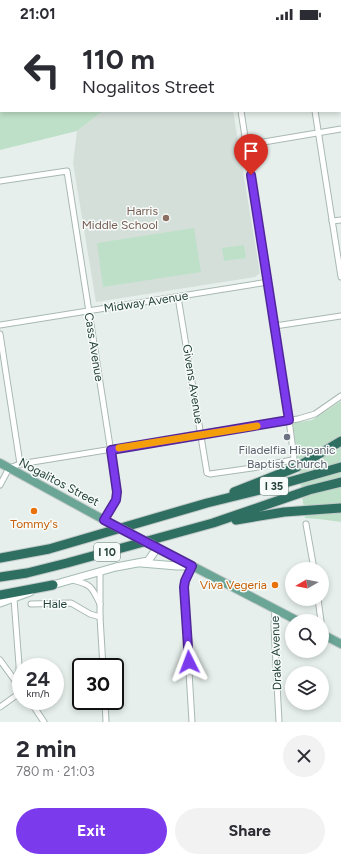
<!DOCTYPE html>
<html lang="en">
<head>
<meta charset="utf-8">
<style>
	:root { --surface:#fff; --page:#f2f2f3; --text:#2b2b33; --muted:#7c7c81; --accent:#7c3aed }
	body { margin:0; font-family:Figtree,sans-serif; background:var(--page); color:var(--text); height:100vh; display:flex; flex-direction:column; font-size:15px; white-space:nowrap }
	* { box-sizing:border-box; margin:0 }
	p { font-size:13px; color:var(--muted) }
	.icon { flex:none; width:22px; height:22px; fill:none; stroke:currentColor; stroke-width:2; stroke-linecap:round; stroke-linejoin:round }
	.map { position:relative; height:694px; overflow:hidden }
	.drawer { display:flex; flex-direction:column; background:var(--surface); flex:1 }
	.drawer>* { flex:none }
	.top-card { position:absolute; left:0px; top:0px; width:341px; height:84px; box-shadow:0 2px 6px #0003; background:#fff; color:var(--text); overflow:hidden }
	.needle { width:26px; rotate:261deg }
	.fabs { position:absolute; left:285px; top:534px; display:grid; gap:8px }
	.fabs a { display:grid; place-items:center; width:44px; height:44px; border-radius:50%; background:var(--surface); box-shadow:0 2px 6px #0003; font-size:20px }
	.speed { position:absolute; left:12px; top:630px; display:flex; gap:8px; font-size:20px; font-weight:700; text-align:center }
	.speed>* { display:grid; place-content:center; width:52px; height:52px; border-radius:50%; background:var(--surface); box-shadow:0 2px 6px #0003; line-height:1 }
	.speed small { font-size:10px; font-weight:400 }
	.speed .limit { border:2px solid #111; border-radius:6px; background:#fff; color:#111 }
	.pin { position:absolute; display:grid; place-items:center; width:34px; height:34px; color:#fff; margin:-41px -17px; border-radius:50% 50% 50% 0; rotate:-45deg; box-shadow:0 0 4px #0007 }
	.pin .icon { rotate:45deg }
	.me { position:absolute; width:44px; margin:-22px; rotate:357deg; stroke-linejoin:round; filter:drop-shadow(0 0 3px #0008) }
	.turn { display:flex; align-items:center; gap:14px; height:84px; padding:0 16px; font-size:18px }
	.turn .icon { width:52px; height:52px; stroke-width:2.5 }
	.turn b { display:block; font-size:28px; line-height:34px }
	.round { display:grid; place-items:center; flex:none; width:42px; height:42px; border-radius:21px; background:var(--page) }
	.head { display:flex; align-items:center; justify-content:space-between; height:68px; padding:0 16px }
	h1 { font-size:24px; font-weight:700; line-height:30px }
	.primary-button { display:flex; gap:8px; margin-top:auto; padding:8px 16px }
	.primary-button a { flex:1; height:46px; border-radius:24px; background:var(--accent); color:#fff; font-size:16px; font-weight:700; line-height:46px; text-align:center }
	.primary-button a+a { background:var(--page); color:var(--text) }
	.status { display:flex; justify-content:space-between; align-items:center; height:28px; padding:0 20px; background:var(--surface); direction:ltr }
	.status svg { height:11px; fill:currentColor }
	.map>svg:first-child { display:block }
	.built { fill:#d4dfda }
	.green { fill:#bfe0c8 }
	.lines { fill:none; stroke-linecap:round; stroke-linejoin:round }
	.street-casing { stroke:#a8b8b2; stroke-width:7 }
	.secondary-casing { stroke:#a4bbb3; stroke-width:9 }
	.primary-casing { stroke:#c2cac8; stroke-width:10 }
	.highway-casing { stroke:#c2cac8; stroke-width:11 }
	.street { stroke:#fff; stroke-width:5 }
	.secondary { stroke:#fff; stroke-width:7 }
	.primary { stroke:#6aa596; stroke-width:8 }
	.highway { stroke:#2f6f62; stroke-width:9 }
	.primary-bridge-casing { stroke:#c2cac8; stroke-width:10; stroke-linecap:butt }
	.primary-bridge { stroke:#6aa596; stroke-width:8 }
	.route-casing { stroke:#51269a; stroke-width:10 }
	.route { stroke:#7c3aed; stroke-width:7 }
	.slow { stroke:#f59e0b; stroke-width:7 }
	.education-dot { fill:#8d6e63; stroke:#f7fbf9; stroke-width:1.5 }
	.worship-dot { fill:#6b7280; stroke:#f7fbf9; stroke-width:1.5 }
	.food-dot { fill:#e8710a; stroke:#f7fbf9; stroke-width:1.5 }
	.labels { text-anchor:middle; stroke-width:3; stroke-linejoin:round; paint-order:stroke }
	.shield { fill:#f7fbf9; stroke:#637a73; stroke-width:1 }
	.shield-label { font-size:11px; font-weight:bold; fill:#24423a }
	.education-label { font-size:12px; fill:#785e54; stroke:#f7fbf9; text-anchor:end }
	.street-label { font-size:12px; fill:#24423a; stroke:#f7fbf9 }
	.worship-label { font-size:12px; fill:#5b616d; stroke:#f7fbf9 }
	.food-label { font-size:12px; fill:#c56008; stroke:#f7fbf9 }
</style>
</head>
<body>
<div class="status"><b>21:01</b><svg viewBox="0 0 49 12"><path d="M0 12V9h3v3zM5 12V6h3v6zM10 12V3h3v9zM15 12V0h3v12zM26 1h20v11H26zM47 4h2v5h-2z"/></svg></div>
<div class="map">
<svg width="341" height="694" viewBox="0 0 341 694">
	<rect width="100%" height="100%" fill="#e6efeb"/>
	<polygon class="built" points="103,83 233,83 260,245 255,249 96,274 73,135 77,103"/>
	<g class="green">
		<polygon points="0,45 1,83 103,83 77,103 0,122"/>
		<polygon points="194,200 201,244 103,259 97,215"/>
		<polygon points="244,217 246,230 224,233 222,220"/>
		<polygon points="341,373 341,494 319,491 305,490 293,395 312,392"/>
	</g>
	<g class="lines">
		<g class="street-casing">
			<g id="street">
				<polyline points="229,0 229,1"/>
				<polyline points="302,0 303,1"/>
				<polyline points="80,1 81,0"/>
				<polyline points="340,5 341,5"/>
				<polyline points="0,41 1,41"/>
				<polyline points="315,83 341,249"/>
				<polyline points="246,117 341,101"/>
				<polyline points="0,153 67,143 117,463 116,472 104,492"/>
				<polyline points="332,193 341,192"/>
				<polyline points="178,269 207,445 210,446 252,440 292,432 294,430 289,392 241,83"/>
				<polyline points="0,297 268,254"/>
				<polyline points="275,298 341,288"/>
				<polyline points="0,306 20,436"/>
				<polyline points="0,457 9,440 20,436 298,391 315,386 341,368"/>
				<polyline points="306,496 314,541"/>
				<polyline points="192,538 185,553 184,559 192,694"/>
				<polyline points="100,544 100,589 103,639"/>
				<path d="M72,552C91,556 92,559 100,576"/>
				<polyline points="14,571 19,637 19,643 15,652"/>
				<polyline points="318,571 321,593"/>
				<polyline points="31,576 71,575 90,586 100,589"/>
				<polyline points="275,581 274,598 279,694"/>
				<polyline points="0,632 21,661"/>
				<polyline points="30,673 44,694"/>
				<polyline points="105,673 106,694"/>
				<polyline points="0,679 21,664"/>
			</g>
		</g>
		<g class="secondary-casing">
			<g id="secondary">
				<polyline points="141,535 177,538 192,538"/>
				<polyline points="49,558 116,539 148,533 157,520"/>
				<polyline points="0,575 30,564"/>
			</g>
		</g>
		<g class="primary-casing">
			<g id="primary">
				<polyline points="0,435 108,494"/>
				<polyline points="154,518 298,593"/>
				<polyline points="322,606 341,616"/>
			</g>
		</g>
		<g class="highway-casing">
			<g id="highway">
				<polyline points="234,464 297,439 341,413"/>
				<polyline points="236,492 284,484 341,480"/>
				<polyline points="0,530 49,521 207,475 264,461 341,439"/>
				<polyline points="0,549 27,545 67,535 213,495 309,462 341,454"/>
				<polyline points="0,567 53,557"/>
			</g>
		</g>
		<use href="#street" class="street"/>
		<use href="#secondary" class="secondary"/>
		<use href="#primary" class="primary"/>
		<use href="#highway" class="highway"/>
		<g class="primary-bridge-casing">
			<polyline id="primary-bridge" points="108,494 154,518"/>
		</g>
		<use href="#primary-bridge" class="primary-bridge"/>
	</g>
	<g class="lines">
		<g class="route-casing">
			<polyline id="route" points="189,634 184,559 185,553 192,538 104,492 116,472 117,464 111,422 289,392 251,147"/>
		</g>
		<use href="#route" class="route"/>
		<polyline class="slow" points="119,420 257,398"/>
	</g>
	<circle class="education-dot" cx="166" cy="190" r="4"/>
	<circle class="worship-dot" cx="287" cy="409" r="4"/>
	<g class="food-dot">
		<circle cx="34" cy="483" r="4"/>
		<circle cx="275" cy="557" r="4"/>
	</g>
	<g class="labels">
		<g class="shield">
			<rect x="260" y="449" width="28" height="18" rx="3"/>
			<rect x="94" y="515" width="26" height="18" rx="3"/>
		</g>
		<g class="shield-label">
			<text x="274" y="462">I 35</text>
			<text x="107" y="528">I 10</text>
		</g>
		<g class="education-label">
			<text x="158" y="187">Harris<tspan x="158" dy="14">Middle School</tspan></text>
		</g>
		<g class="street-label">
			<text transform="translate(146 274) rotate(-9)" y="4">Midway Avenue</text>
			<text transform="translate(94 319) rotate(81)" y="4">Cass Avenue</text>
			<text transform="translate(193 356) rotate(81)" y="4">Givens Avenue</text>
			<text transform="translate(59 454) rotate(28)" y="4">Nogalitos Street</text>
			<text x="55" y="580">Hale</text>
			<text transform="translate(276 625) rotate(-92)" y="4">Drake Avenue</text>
		</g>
		<g class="worship-label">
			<text x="287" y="426">Filadelfia Hispanic<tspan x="287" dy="14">Baptist Church</tspan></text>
		</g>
		<g class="food-label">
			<text x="34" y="500">Tommy's</text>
			<text x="267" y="561" text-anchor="end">Viva Vegeria</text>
		</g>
	</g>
</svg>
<div class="fabs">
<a><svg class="needle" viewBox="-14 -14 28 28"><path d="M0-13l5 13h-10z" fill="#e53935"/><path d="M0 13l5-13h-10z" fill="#7c7c81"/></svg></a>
<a><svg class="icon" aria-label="search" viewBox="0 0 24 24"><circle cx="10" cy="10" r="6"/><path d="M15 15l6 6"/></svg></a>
<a><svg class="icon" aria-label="layers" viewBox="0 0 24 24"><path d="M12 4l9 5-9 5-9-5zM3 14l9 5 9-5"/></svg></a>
</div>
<div class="speed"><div>24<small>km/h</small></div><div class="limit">30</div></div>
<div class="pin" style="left:251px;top:147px;background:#d93025"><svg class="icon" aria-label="arrive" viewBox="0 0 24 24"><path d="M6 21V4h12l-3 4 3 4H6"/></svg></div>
<svg class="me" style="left:189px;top:634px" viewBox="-20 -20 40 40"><path d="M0-17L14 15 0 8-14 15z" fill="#7c3aed" stroke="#fff" stroke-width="4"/></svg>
<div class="top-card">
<div class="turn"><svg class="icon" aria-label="left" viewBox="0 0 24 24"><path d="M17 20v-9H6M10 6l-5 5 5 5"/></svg><div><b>110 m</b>Nogalitos Street</div></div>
</div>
</div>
<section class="drawer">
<div class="head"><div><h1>2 min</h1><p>780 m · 21:03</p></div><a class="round"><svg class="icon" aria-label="close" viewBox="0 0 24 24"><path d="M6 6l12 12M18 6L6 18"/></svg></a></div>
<div class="primary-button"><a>Exit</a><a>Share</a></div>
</section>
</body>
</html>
